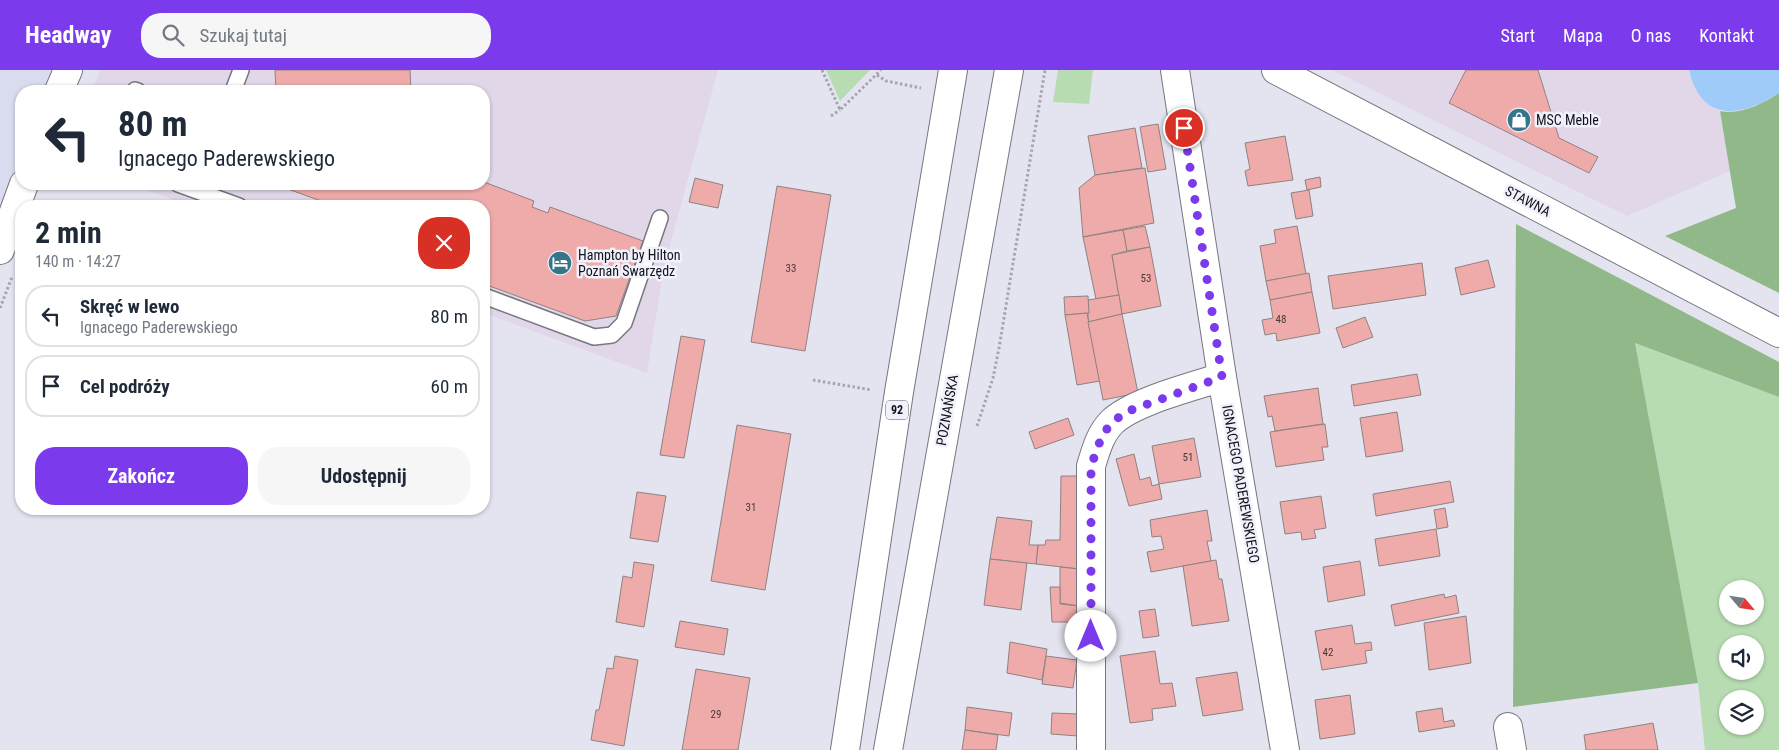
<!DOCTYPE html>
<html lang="pl">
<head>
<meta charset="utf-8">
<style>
	:root { --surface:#fff; --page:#f6f6f7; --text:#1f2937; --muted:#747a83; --line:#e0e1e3; --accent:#7c3aed }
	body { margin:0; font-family:"Roboto Condensed",sans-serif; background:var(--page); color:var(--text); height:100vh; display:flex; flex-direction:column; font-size:19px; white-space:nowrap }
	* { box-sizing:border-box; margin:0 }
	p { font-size:16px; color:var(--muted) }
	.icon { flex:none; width:28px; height:28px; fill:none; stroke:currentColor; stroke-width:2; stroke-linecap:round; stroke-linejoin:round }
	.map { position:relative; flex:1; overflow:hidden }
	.side { position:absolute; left:15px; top:130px; width:475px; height:315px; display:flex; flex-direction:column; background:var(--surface); border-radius:20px; box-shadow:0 1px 4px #0004 }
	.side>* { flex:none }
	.top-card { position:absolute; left:15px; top:15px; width:475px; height:105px; border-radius:20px; box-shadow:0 1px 4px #0004; background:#fff; color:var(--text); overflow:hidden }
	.needle { width:32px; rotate:119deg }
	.controls { position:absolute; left:1719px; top:510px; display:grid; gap:10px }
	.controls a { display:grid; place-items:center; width:45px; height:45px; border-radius:50%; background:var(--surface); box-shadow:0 1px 4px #0004; font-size:25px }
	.pin { position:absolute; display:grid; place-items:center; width:42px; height:42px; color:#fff; margin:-21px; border:2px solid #fff; border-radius:50%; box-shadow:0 1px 5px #0007 }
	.me { position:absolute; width:55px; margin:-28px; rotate:0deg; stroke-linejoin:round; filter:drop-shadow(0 0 4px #0008) }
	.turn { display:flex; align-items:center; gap:18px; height:105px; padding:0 20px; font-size:22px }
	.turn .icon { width:65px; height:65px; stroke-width:2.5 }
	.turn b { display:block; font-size:35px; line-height:42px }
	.round { display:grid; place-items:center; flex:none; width:52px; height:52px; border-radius:20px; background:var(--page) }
	.overview { display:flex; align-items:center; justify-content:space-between; height:85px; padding:0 20px }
	h1 { font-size:30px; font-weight:700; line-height:38px }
	.button { display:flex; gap:10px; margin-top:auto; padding:10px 20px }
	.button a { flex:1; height:58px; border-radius:20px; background:var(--accent); color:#fff; font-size:20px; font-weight:700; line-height:58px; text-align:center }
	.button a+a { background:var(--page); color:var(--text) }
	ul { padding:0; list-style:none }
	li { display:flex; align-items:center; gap:15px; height:62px; margin:0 10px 8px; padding:0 10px; border:2px solid var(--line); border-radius:20px }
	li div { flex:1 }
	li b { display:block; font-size:19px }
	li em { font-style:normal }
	header { display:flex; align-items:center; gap:30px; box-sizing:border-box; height:70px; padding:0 25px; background:var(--accent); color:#fff }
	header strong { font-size:24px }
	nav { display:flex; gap:28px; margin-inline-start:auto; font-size:18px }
	.search { width:350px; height:45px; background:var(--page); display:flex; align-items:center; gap:12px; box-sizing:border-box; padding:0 18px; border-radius:20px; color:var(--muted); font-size:19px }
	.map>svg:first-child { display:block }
	.commercial { fill:#e2d6e9 }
	.built { fill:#d9dbee }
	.green { fill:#b7dcb1; fill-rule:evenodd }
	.forest { fill:#90b889 }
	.water { fill:#9fcbf9 }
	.building { fill:#eeaba9; stroke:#8f8282 }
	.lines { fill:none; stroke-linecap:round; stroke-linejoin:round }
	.service-casing { stroke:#767781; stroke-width:18 }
	.minor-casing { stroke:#767781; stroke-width:30 }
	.tertiary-casing { stroke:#767781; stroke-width:30 }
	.primary-casing { stroke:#767781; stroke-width:30 }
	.path { stroke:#a4a5ae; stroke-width:3; stroke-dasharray:2.5 2.5; stroke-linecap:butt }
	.service { stroke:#fff; stroke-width:15 }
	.minor { stroke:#fff; stroke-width:28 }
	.tertiary { stroke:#fff; stroke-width:28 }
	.primary { stroke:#fff; stroke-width:28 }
	.route { stroke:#7c3aed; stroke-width:9; stroke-dasharray:0 16.2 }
	.labels { text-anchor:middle; stroke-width:5; stroke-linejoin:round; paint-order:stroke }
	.number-label { font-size:11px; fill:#49393b }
	.shield { fill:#f0f1fc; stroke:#55565b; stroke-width:1 }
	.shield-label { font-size:12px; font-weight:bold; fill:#121316 }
	.poi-label { font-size:14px; fill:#121316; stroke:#f0f1fc; text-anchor:start }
	.street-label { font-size:14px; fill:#121316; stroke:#f0f1fc }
</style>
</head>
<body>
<header>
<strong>Headway</strong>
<div class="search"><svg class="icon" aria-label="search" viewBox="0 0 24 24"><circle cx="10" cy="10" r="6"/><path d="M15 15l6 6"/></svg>Szukaj tutaj</div>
<nav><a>Start</a><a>Mapa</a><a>O nas</a><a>Kontakt</a></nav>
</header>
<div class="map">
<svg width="1779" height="680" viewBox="0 0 1779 680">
	<rect width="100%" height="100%" fill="#e3e4ef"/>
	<g class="commercial">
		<polygon points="100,0 718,0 664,197 647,303 484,243 484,136 190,136 130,114 484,114 484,21 92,21"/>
		<polygon points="1332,0 1689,0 1691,8 1707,33 1720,41 1730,101 1627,146"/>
	</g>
	<polygon class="built" points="0,0 53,0 45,21 21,21 21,82 0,139"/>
	<g class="green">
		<polygon points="826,0 870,0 840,31"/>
		<polygon points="1058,0 1093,0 1089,34 1053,32"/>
		<path d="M1635,273L1779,327V680H1705L1698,613ZM1728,519H1755V546H1728ZM1728,574H1755V601H1728ZM1728,629H1755V656H1728Z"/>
	</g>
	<g class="forest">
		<path d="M1779,23V223L1665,166L1736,138L1720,41C1741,45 1762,34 1779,23Z"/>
		<polygon points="1516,154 1779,292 1779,327 1635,273 1698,613 1513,637"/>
	</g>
	<path class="water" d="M1689,0H1779V23C1741,47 1702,54 1689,0Z"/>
	<g class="building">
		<polygon points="275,0 410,0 411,21 276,21"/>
		<polygon points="1466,0 1538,0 1559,68 1598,87 1589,103 1449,33"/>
		<polygon points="1158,54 1166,99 1148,102 1140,57"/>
		<polygon points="1135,58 1142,98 1095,105 1088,66"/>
		<polygon points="1285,66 1293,110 1248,116 1245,101 1250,99 1245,73"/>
		<polygon points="1145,98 1154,153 1083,167 1079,118 1095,105"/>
		<polygon points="1320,107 1321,117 1307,120 1305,110"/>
		<polygon points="695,108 723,115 718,138 689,132"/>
		<polygon points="484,112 534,131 532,137 548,143 550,137 643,171 616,246 585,251 484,214 484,136 335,136 274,114"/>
		<polygon points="777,116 831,125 805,281 751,272"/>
		<polygon points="1309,120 1313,146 1296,149 1291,123"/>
		<polygon points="1145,156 1150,177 1127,181 1123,160"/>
		<polygon points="1297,156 1306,204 1266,211 1260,176 1276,173 1274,160"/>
		<polygon points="1123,160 1127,181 1112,185 1119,225 1096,229 1083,167"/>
		<polygon points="1150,177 1161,236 1122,244 1112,185"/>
		<polygon points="1488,190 1495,217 1461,225 1455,198"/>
		<polygon points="1422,193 1426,225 1333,239 1328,206"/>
		<polygon points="1309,203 1312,222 1270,230 1266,211"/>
		<polygon points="1312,222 1320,263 1277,271 1276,263 1265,265 1262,250 1273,248 1270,230"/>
		<polygon points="1119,225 1122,244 1088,252 1088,230"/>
		<polygon points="1088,226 1089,243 1065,245 1064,227"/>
		<polygon points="1087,243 1100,311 1077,315 1065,245"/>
		<polygon points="1122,244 1138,323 1103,330 1088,252"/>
		<polygon points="1365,247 1373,267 1343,278 1336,258"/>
		<polygon points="681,266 705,270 684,388 660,385"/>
		<polygon points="1417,304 1421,325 1354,336 1351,315"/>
		<polygon points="1318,318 1323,354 1275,361 1272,346 1268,347 1264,326"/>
		<polygon points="1397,342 1403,381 1366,387 1360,348"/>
		<polygon points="1068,348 1074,365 1035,379 1029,362"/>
		<polygon points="1325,354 1328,377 1322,377 1324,390 1276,397 1270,362"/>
		<polygon points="737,355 791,364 765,520 711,511"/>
		<polygon points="1194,368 1201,407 1159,414 1152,376"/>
		<polygon points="1134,384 1140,410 1150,407 1152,416 1159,414 1162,429 1129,436 1116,389"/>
		<polygon points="1061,406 1081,406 1079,499 1036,494 1038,475 1045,475 1046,470 1060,470"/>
		<polygon points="1450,411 1454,432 1376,446 1373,424"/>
		<polygon points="637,422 666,426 658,472 630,468"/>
		<polygon points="1321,426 1326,458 1314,460 1316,468 1302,470 1301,462 1285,464 1280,432"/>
		<polygon points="1445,438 1448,457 1437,459 1434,440"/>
		<polygon points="1207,440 1212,471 1207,471 1211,491 1151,502 1147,482 1164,479 1161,466 1152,467 1150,450"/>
		<polygon points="997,447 1032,451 1029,475 1038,475 1036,494 990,489"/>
		<polygon points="1436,459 1440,486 1379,496 1375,469"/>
		<polygon points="990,489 1027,493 1021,540 984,535"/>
		<polygon points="1216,490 1219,509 1222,509 1229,551 1192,556 1183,496"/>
		<polygon points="1360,491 1365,525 1328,532 1323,497"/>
		<polygon points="634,492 654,495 644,557 616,552 623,506 632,508"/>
		<polygon points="1060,497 1079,499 1079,536 1060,533"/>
		<polygon points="1050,517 1060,517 1060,534 1079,536 1079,552 1052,552"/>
		<polygon points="1444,524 1445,528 1456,525 1459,543 1395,556 1391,535"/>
		<polygon points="1155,539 1159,566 1143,568 1139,541"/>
		<polygon points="1466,546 1471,593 1429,600 1424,553"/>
		<polygon points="680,551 728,559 724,585 675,577"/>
		<polygon points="1352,555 1355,574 1371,572 1372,580 1365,581 1367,593 1322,600 1315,561"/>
		<polygon points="1010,572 1047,579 1042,610 1007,603"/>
		<polygon points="1155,581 1160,614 1172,613 1176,636 1152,639 1153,650 1130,653 1120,586"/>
		<polygon points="615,586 638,590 624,676 591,670 596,640 599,640 607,598 613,599"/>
		<polygon points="1046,586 1077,590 1073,618 1042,614"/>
		<polygon points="696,599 750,608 738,680 682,680"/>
		<polygon points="1237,602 1243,640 1203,646 1196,608"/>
		<polygon points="1350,625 1355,664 1320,669 1315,630"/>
		<polygon points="967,637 1012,643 1009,666 965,660"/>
		<polygon points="1442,638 1444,652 1453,650 1455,656 1419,662 1416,642"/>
		<polygon points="1052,643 1078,644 1078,666 1051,664"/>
		<polygon points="1653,653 1658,680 1586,680 1584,665"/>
		<polygon points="965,660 998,665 996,680 962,680"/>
	</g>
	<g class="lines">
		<g class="service-casing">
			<g id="service">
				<polyline points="135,20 138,21"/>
				<polyline points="233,21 241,0"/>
				<polyline points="178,114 239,136"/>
				<polyline points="484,226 594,267 612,265 624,253 660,148"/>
			</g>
		</g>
		<g class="minor-casing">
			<g id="minor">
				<polyline points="1175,0 1222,307 1285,680"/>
				<polyline points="1276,0 1779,263"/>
				<polyline points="1508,657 1512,680"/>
				<path d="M1091,680V396C1096,380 1100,364 1112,352C1134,331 1193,317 1222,307"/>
			</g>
		</g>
		<g class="tertiary-casing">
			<g id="tertiary">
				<polyline points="59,21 68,0"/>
				<polyline points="0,180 24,114"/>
			</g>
		</g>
		<g class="primary-casing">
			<g id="primary">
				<polyline points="845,680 899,322 953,0"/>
				<polyline points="888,680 1009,0"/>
			</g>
		</g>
		<g class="path">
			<polyline points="822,0 840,40 881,0"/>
			<polyline points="877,5 886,11 921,18"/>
			<polyline points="831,46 840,40"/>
			<polyline points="0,238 12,207"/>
			<polyline points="813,310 872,320"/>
			<polyline points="977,356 993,308 999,278 1045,0"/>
		</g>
		<use href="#service" class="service"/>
		<use href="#minor" class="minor"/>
		<use href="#tertiary" class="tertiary"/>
		<use href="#primary" class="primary"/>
	</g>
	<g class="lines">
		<polyline class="route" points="1091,566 1091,396 1103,363 1123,343 1222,307 1184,58"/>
	</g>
	<defs>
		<g id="shop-disc" transform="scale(1.25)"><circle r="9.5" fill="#36748a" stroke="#f0f1fc"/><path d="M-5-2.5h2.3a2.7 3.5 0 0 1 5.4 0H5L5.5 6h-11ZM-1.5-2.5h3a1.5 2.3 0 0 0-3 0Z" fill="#fff"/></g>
		<g id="hotel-disc" transform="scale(1.25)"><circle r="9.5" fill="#36748a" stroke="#f0f1fc"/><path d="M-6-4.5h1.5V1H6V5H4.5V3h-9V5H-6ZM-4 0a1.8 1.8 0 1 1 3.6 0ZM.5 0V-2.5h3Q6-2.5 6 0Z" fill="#fff"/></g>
	</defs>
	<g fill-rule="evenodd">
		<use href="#shop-disc" x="1519" y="50"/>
		<use href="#hotel-disc" x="560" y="193"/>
	</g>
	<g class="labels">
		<g class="number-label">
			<text x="791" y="202">33</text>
			<text x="1146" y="212">53</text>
			<text x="1281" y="253">48</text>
			<text x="1188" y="391">51</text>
			<text x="751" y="441">31</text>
			<text x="1328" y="586">42</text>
			<text x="716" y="648">29</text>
		</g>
		<rect class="shield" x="886" y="330.5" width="22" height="19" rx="4"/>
		<g class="shield-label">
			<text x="897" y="344">92</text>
		</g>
		<g class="poi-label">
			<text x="1536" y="55">MSC Meble</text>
			<text x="578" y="190">Hampton by Hilton<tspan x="578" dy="16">Poznań Swarzędz</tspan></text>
		</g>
		<g class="street-label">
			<text transform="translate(1528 131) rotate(28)" y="5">STAWNA</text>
			<text transform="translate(947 340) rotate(-80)" y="5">POZNAŃSKA</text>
			<text transform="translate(1241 414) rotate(80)" y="5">IGNACEGO PADEREWSKIEGO</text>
		</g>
	</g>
</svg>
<div class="controls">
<a><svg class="needle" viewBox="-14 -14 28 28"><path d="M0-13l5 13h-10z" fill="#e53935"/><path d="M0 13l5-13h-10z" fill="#747a83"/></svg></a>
<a><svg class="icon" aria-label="sound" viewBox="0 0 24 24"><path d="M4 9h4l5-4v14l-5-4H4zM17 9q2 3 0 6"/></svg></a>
<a><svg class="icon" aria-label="layers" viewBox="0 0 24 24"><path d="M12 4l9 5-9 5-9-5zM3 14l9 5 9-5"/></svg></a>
</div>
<div class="pin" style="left:1184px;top:58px;background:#d93025"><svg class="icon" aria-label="arrive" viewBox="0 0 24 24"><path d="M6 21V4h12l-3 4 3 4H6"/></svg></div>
<svg class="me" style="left:1091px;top:566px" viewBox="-20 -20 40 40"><circle r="19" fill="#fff"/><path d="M0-13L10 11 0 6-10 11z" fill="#7c3aed"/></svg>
<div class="top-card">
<div class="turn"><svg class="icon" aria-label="left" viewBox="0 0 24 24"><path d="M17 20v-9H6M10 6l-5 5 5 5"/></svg><div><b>80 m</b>Ignacego Paderewskiego</div></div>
</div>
<section class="side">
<div class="overview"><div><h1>2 min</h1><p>140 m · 14:27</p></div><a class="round" style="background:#d93025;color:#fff"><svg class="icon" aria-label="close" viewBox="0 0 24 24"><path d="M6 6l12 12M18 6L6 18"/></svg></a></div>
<ul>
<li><svg class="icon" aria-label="left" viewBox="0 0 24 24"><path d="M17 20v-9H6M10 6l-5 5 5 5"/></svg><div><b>Skręć w lewo</b><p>Ignacego Paderewskiego</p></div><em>80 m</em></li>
<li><svg class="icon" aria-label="arrive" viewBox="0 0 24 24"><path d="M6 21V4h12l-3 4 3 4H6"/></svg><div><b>Cel podróży</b></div><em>60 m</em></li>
</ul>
<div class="button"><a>Zakończ</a><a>Udostępnij</a></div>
</section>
</div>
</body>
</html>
